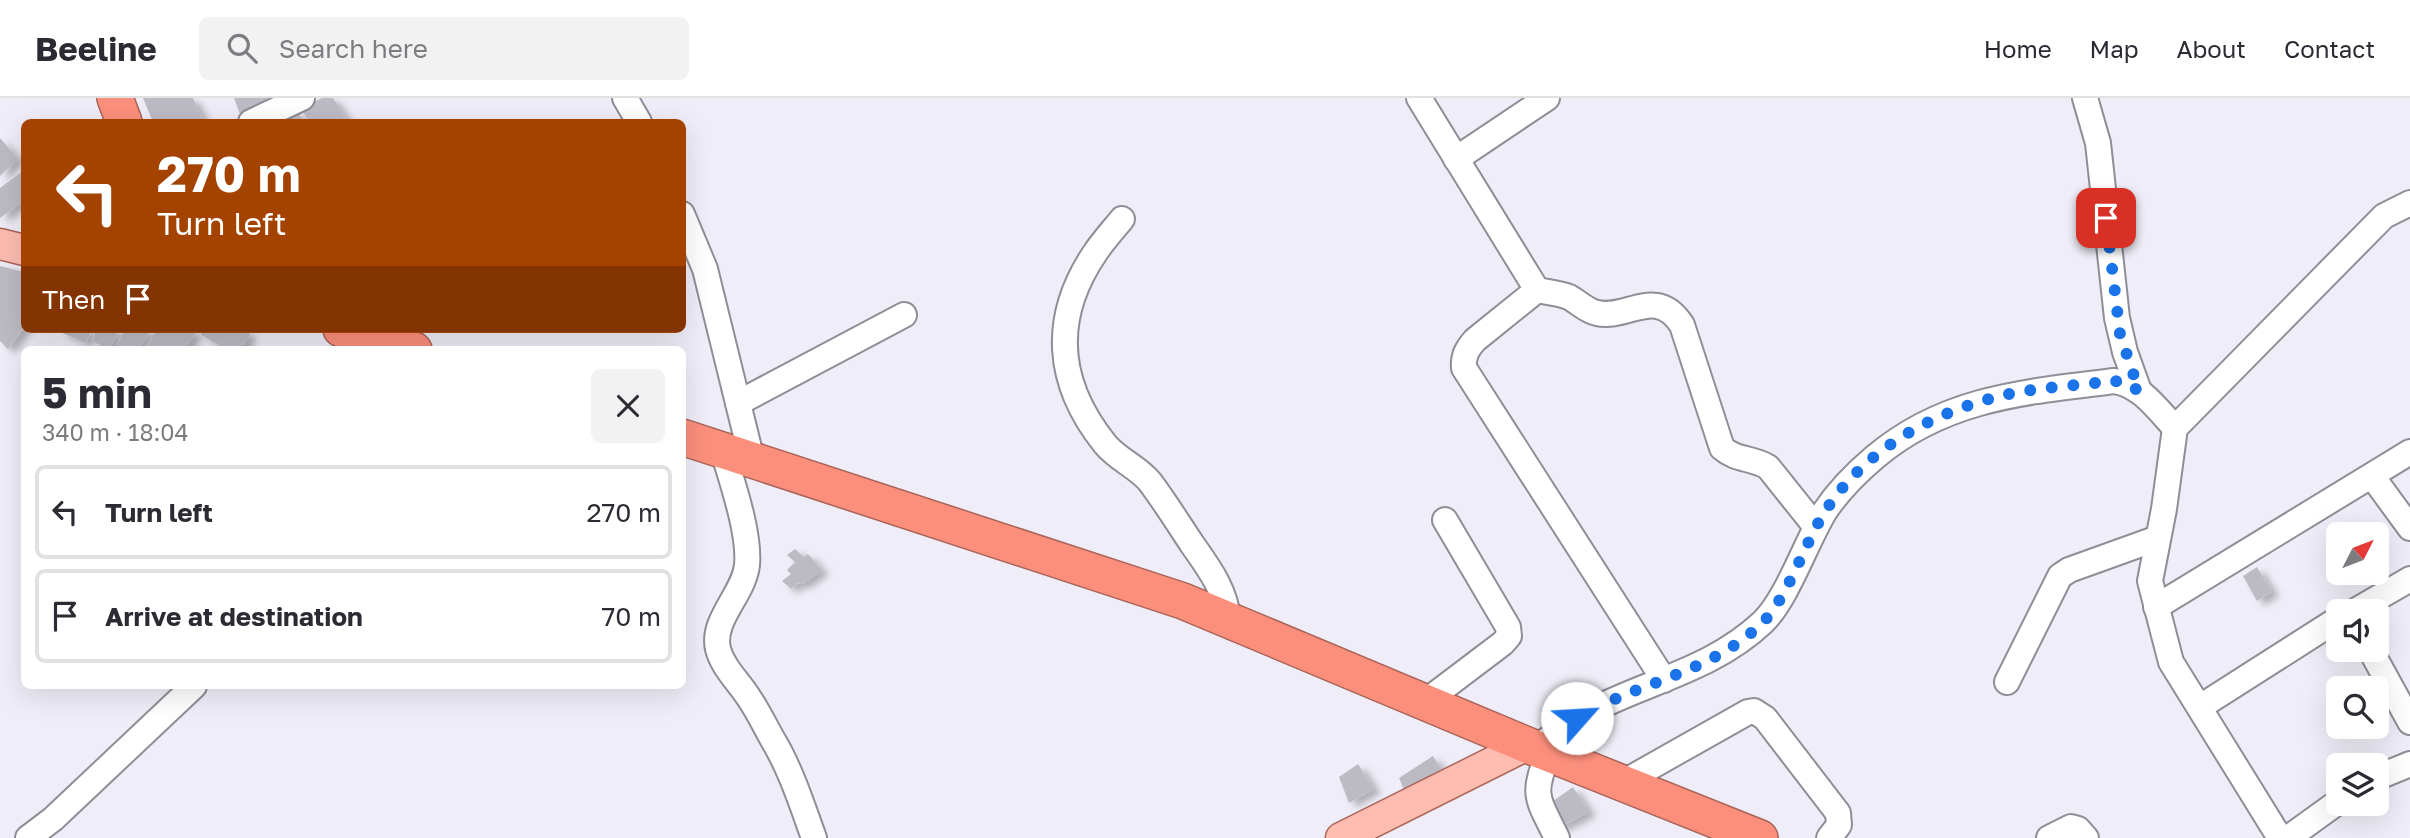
<!DOCTYPE html>
<html lang="en">
<head>
<meta charset="utf-8">
<style>
	:root { --surface:#fff; --page:#f2f2f3; --text:#2b2b33; --muted:#7c7c81; --line:#e1e1e2 }
	body { margin:0; font-family:"Golos Text",sans-serif; background:var(--page); color:var(--text); height:100vh; display:flex; flex-direction:column; font-size:26px; white-space:nowrap }
	* { box-sizing:border-box; margin:0 }
	p { font-size:23px; color:var(--muted) }
	.icon { flex:none; width:38px; height:38px; fill:none; stroke:currentColor; stroke-width:2; stroke-linecap:round; stroke-linejoin:round }
	.map { position:relative; flex:1; overflow:hidden }
	.sheet { position:absolute; left:21px; top:248px; width:665px; height:343px; display:flex; flex-direction:column; background:var(--surface); border-radius:10px; box-shadow:0 7px 28px #0002 }
	.sheet>* { flex:none }
	.hud { position:absolute; left:21px; top:21px; width:665px; height:214px; border-radius:10px; box-shadow:0 7px 28px #0002; background:#a44200; color:#fff; overflow:hidden }
	.needle { width:46px; rotate:48deg }
	.buttons { position:absolute; left:2326px; top:424px; display:grid; gap:14px }
	.buttons a { display:grid; place-items:center; width:63px; height:63px; border-radius:10px; background:var(--surface); box-shadow:0 7px 28px #0002; font-size:35px }
	.pin { position:absolute; display:grid; place-items:center; width:60px; height:60px; color:#fff; margin:-30px; border-radius:14px; box-shadow:0 4px 10px #0006 }
	.me { position:absolute; width:77px; margin:-38px; rotate:64deg; stroke-linejoin:round; filter:drop-shadow(0 0 5px #0008) }
	.turn { display:flex; align-items:center; gap:24px; height:147px; padding:0 21px; font-size:32px }
	.turn .icon { width:91px; height:91px; stroke-width:2.5 }
	.turn b { display:block; font-size:49px; line-height:60px }
	.then { display:flex; align-items:center; height:66px; padding:0 21px; background:#0003; gap:14px; font-size:26px }
	.round { display:grid; place-items:center; flex:none; width:74px; height:74px; border-radius:10px; background:var(--page) }
	.head { display:flex; align-items:center; justify-content:space-between; height:119px; padding:0 21px }
	h1 { font-size:42px; font-weight:700; line-height:52px }
	ul { padding:0; list-style:none }
	li { display:flex; align-items:center; gap:21px; height:94px; margin:0 14px 10px; padding:0 7px; border:4px solid var(--line); border-radius:10px }
	li div { flex:1 }
	li b { display:block; font-size:26px }
	li em { font-style:normal }
	header { display:flex; align-items:center; gap:42px; box-sizing:border-box; height:98px; padding:0 35px; background:var(--surface); border-bottom:2px solid var(--line) }
	header strong { font-size:33px }
	nav { display:flex; gap:38px; margin-inline-start:auto; font-size:24px }
	.search { width:490px; height:63px; background:var(--page); display:flex; align-items:center; gap:18px; box-sizing:border-box; padding:0 24px; border-radius:10px; color:var(--muted); font-size:26px }
	.map>svg:first-child { display:block }
	.building { fill:#bcbbc4; filter:url(#shadow) }
	.lines { fill:none; stroke-linecap:round; stroke-linejoin:round }
	.minor-casing { stroke:#8f8e97; stroke-width:28 }
	.major-casing { stroke:#aa6358; stroke-width:33 }
	.highway-casing { stroke:#aa6358; stroke-width:38 }
	.minor { stroke:#fff; stroke-width:24 }
	.major { stroke:#fdbcb0; stroke-width:30 }
	.highway { stroke:#fc8f7c; stroke-width:35 }
	.route { stroke:#1a73e8; stroke-width:12; stroke-dasharray:0 21.6 }
</style>
</head>
<body>
<header>
<strong>Beeline</strong>
<div class="search"><svg class="icon" aria-label="search" viewBox="0 0 24 24"><circle cx="10" cy="10" r="6"/><path d="M15 15l6 6"/></svg>Search here</div>
<nav><a>Home</a><a>Map</a><a>About</a><a>Contact</a></nav>
</header>
<div class="map">
<svg width="2410" height="740" viewBox="0 0 2410 740">
	<defs>
		<filter id="shadow"><feDropShadow dx="7" dy="4.5" stdDeviation="3.5" flood-color="#0004"/></filter>
	</defs>
	<rect width="100%" height="100%" fill="#efeef8"/>
	<g class="building">
		<polygon points="143,0 193,0 204,24 153,24"/>
		<polygon points="234,0 276,0 243,24"/>
		<polygon points="322,0 333,0 348,24 309,24 301,10"/>
		<polygon points="297,13 304,24 274,24"/>
		<polygon points="0,40 18,61 0,78"/>
		<polygon points="24,72 24,103 0,120 0,90"/>
		<polygon points="0,168 24,174 24,230 8,251 0,243"/>
		<polygon points="62,231 92,231 86,245 60,234"/>
		<polygon points="97,231 119,231 109,252 92,243"/>
		<polygon points="125,231 151,231 138,252 114,252"/>
		<polygon points="157,231 190,231 196,234 184,252 145,252"/>
		<polygon points="203,231 241,231 250,236 241,252 228,252 201,237"/>
		<polygon points="795,451 804,459 808,456 822,472 803,486 797,485 791,491 782,483 791,476 787,472 795,464 787,457"/>
		<polygon points="2257,469 2272,494 2257,503 2243,478"/>
		<polygon points="1433,658 1441,671 1405,694 1399,680"/>
		<polygon points="1358,666 1374,691 1349,705 1339,679"/>
		<polygon points="1573,689 1589,714 1560,729 1546,708"/>
	</g>
	<g class="lines">
		<g class="minor-casing">
			<g id="minor">
				<polyline points="625,0 639,24"/>
				<path d="M1419,0L1537,192L1475,242C1467,251 1463,258 1464,270L1664,582"/>
				<polyline points="2085,0 2098,45 2117,220 2125,254 2139,293"/>
				<polyline points="251,24 302,0"/>
				<polyline points="1456,61 1547,0"/>
				<polyline points="682,116 705,171 752,362"/>
				<path d="M1122,121C1113,132 1103,143 1095,155C1051,220 1056,285 1105,346C1118,362 1138,369 1150,384C1165,404 1178,425 1192,446C1208,469 1226,492 1228,522"/>
				<path d="M1537,192C1547,194 1559,195 1569,199C1578,204 1587,213 1597,215C1628,222 1656,187 1682,227L1722,350C1737,363 1751,359 1768,369L1816,429"/>
				<polyline points="738,305 904,217"/>
				<path d="M723,353C732,384 750,435 747,467C744,496 711,522 718,551C723,570 739,584 749,600C758,613 765,628 773,642C791,672 802,707 814,740"/>
				<polyline points="2372,378 2410,430"/>
				<polyline points="2156,509 2410,354"/>
				<polyline points="2355,513 2410,481"/>
				<polyline points="2370,551 2410,624"/>
				<polyline points="2007,584 2060,478 2069,472 2158,440"/>
				<polyline points="1425,604 1503,545 1509,538 1508,529 1445,422"/>
				<polyline points="2200,609 2338,521"/>
				<path d="M1536,650C1553,638 1570,623 1589,614C1648,583 1712,572 1763,524C1787,501 1806,444 1825,413C1839,392 1856,375 1875,359C1946,299 2027,294 2114,283C2140,286 2158,312 2175,330"/>
				<path d="M1549,654C1531,698 1537,699 1557,740"/>
				<polyline points="2376,680 2410,666"/>
				<polyline points="1624,684 1748,614 1754,613 1765,620 1838,715 1839,727 1829,740"/>
				<polyline points="28,740 53,721 194,588"/>
				<polyline points="2049,740 2071,729 2078,731 2086,740"/>
				<polyline points="2280,740 2171,564 2150,483 2164,411 2175,330 2384,118 2410,105"/>
				<polyline points="2288,740 2338,704"/>
			</g>
		</g>
		<g class="major-casing">
			<g id="major">
				<polyline points="0,146 24,152"/>
				<polyline points="1341,740 1527,647"/>
			</g>
		</g>
		<g class="highway-casing">
			<g id="highway">
				<polyline points="115,0 124,24"/>
				<polyline points="341,231 414,252"/>
				<polyline points="682,339 1183,503 1527,647 1760,740"/>
			</g>
		</g>
		<use href="#minor" class="minor"/>
		<use href="#major" class="major"/>
		<use href="#highway" class="highway"/>
	</g>
	<g class="lines">
		<path class="route" d="M1577,620C1638,584 1713,575 1764,523C1789,497 1805,444 1826,412C1867,349 1937,312 2009,296C2043,289 2080,287 2114,283L2125,284L2139,293L2120,236L2106,120"/>
	</g>
</svg>
<div class="buttons">
<a><svg class="needle" viewBox="-14 -14 28 28"><path d="M0-13l5 13h-10z" fill="#e53935"/><path d="M0 13l5-13h-10z" fill="#7c7c81"/></svg></a>
<a><svg class="icon" aria-label="sound" viewBox="0 0 24 24"><path d="M4 9h4l5-4v14l-5-4H4zM17 9q2 3 0 6"/></svg></a>
<a><svg class="icon" aria-label="search" viewBox="0 0 24 24"><circle cx="10" cy="10" r="6"/><path d="M15 15l6 6"/></svg></a>
<a><svg class="icon" aria-label="layers" viewBox="0 0 24 24"><path d="M12 4l9 5-9 5-9-5zM3 14l9 5 9-5"/></svg></a>
</div>
<div class="pin" style="left:2106px;top:120px;background:#d93025"><svg class="icon" aria-label="arrive" viewBox="0 0 24 24"><path d="M6 21V4h12l-3 4 3 4H6"/></svg></div>
<svg class="me" style="left:1577px;top:620px" viewBox="-20 -20 40 40"><circle r="19" fill="#fff"/><path d="M0-13L10 11 0 6-10 11z" fill="#1a73e8"/></svg>
<div class="hud">
<div class="turn"><svg class="icon" aria-label="left" viewBox="0 0 24 24"><path d="M17 20v-9H6M10 6l-5 5 5 5"/></svg><div><b>270 m</b>Turn left</div></div>
<div class="then">Then<svg class="icon" aria-label="arrive" viewBox="0 0 24 24"><path d="M6 21V4h12l-3 4 3 4H6"/></svg></div>
</div>
<section class="sheet">
<div class="head"><div><h1>5 min</h1><p>340 m · 18:04</p></div><a class="round"><svg class="icon" aria-label="close" viewBox="0 0 24 24"><path d="M6 6l12 12M18 6L6 18"/></svg></a></div>
<ul>
<li><svg class="icon" aria-label="left" viewBox="0 0 24 24"><path d="M17 20v-9H6M10 6l-5 5 5 5"/></svg><div><b>Turn left</b></div><em>270 m</em></li>
<li><svg class="icon" aria-label="arrive" viewBox="0 0 24 24"><path d="M6 21V4h12l-3 4 3 4H6"/></svg><div><b>Arrive at destination</b></div><em>70 m</em></li>
</ul>
</section>
</div>
</body>
</html>
